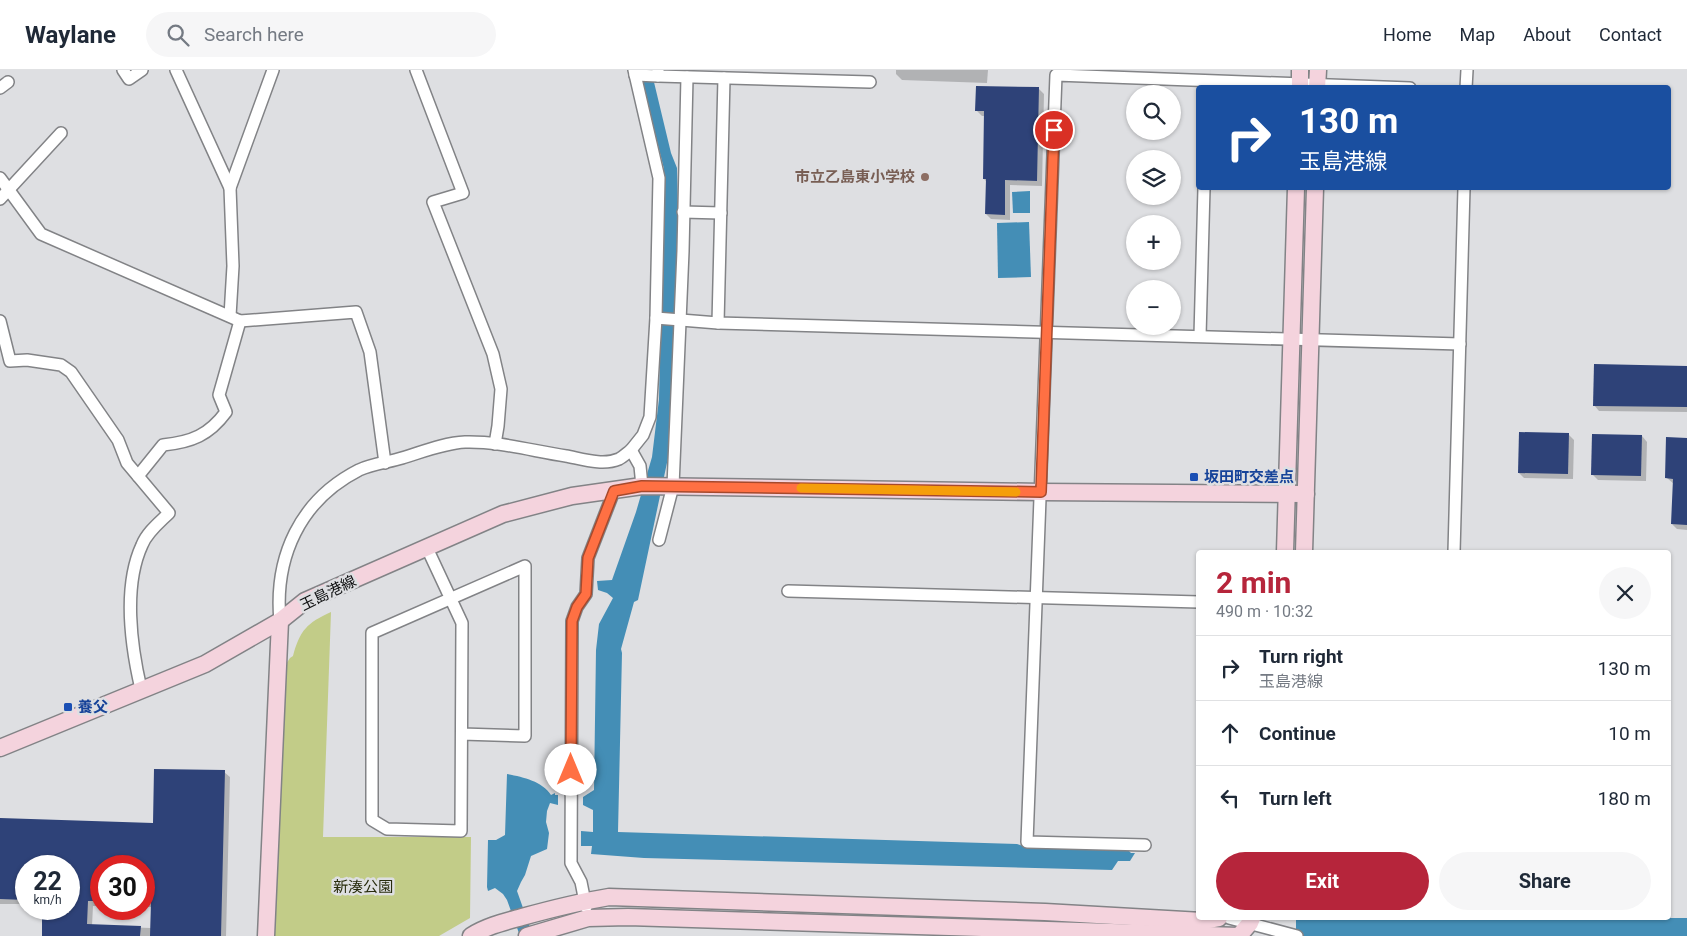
<!DOCTYPE html>
<html lang="en">
<head>
<meta charset="utf-8">
<style>
	:root { --surface:#fff; --page:#f6f6f7; --text:#1f2937; --muted:#747a83; --line:#e0e1e3; --accent:#b6253b }
	body { margin:0; font-family:Roboto,"Noto Sans JP",sans-serif; background:var(--page); color:var(--text); height:100vh; display:flex; flex-direction:column; font-size:19px; white-space:nowrap }
	* { box-sizing:border-box; margin:0 }
	p { font-size:16px; color:var(--muted) }
	.icon { flex:none; width:28px; height:28px; fill:none; stroke:currentColor; stroke-width:2; stroke-linecap:round; stroke-linejoin:round }
	.map { position:relative; flex:1; overflow:hidden }
	.drawer { position:absolute; left:1196px; top:480px; width:475px; height:370px; display:flex; flex-direction:column; background:var(--surface); border-radius:5px; box-shadow:0 1px 4px #0004 }
	.drawer>* { flex:none }
	.top-card { position:absolute; left:1196px; top:15px; width:475px; height:105px; border-radius:5px; box-shadow:0 1px 4px #0004; background:#1a4fa0; color:#fff; overflow:hidden }
	.tools { position:absolute; left:1126px; top:15px; display:grid; gap:10px }
	.tools a { display:grid; place-items:center; width:55px; height:55px; border-radius:50%; background:var(--surface); box-shadow:0 1px 4px #0004; font-size:25px }
	.speed { position:absolute; left:15px; top:785px; display:flex; gap:10px; font-size:25px; font-weight:700; text-align:center }
	.speed>* { display:grid; place-content:center; width:65px; height:65px; border-radius:50%; background:var(--surface); box-shadow:0 1px 4px #0004; line-height:1 }
	.speed small { font-size:12px; font-weight:400 }
	.speed .limit { border:8px solid #d22; background:#fff; color:#111 }
	.pin { position:absolute; display:grid; place-items:center; width:42px; height:42px; color:#fff; margin:-21px; border:2px solid #fff; border-radius:50%; box-shadow:0 1px 5px #0007 }
	.me { position:absolute; width:55px; margin:-28px; rotate:0deg; stroke-linejoin:round; filter:drop-shadow(0 0 4px #0008) }
	.turn { display:flex; align-items:center; gap:18px; height:105px; padding:0 20px; font-size:22px }
	.turn .icon { width:65px; height:65px; stroke-width:2.5 }
	.turn b { display:block; font-size:35px; line-height:42px }
	.round { display:grid; place-items:center; flex:none; width:52px; height:52px; border-radius:26px; background:var(--page) }
	.headline { display:flex; align-items:center; justify-content:space-between; height:85px; padding:0 20px }
	h1 { font-size:30px; font-weight:700; line-height:38px; color:var(--accent) }
	.action { display:flex; gap:10px; margin-top:auto; padding:10px 20px }
	.action a { flex:1; height:58px; border-radius:30px; background:var(--accent); color:#fff; font-size:20px; font-weight:700; line-height:58px; text-align:center }
	.action a+a { background:var(--page); color:var(--text) }
	ul { padding:0; list-style:none }
	li { display:flex; align-items:center; gap:15px; height:65px; padding:0 20px; border-top:1px solid var(--line) }
	li div { flex:1 }
	li b { display:block; font-size:19px }
	li em { font-style:normal }
	header { display:flex; align-items:center; gap:30px; box-sizing:border-box; height:70px; padding:0 25px; background:var(--surface); border-bottom:1px solid var(--line) }
	header strong { font-size:24px }
	nav { display:flex; gap:28px; margin-inline-start:auto; font-size:18px }
	.search { width:350px; height:45px; background:var(--page); display:flex; align-items:center; gap:12px; box-sizing:border-box; padding:0 18px; border-radius:28px; color:var(--muted); font-size:19px }
	.map>svg:first-child { display:block }
	.green { fill:#c2cc88 }
	.water { fill:#448eb6 }
	.shadow { fill:#0003; fill-rule:evenodd }
	.building { fill:#2e4278 }
	.lines { fill:none; stroke-linecap:round; stroke-linejoin:round }
	.street-casing { stroke:#828386; stroke-width:14 }
	.secondary-casing { stroke:#828386; stroke-width:19 }
	.street { stroke:#fff; stroke-width:11 }
	.secondary { stroke:#f4d3dd; stroke-width:16 }
	.route-casing { stroke:#a6492c; stroke-width:12 }
	.route { stroke:#ff7043; stroke-width:9 }
	.slow { stroke:#f59e0b; stroke-width:9 }
	.education-dot { fill:#8d6e63; stroke:#dedfe2; stroke-width:2 }
	.transit-dot { fill:#1a4fb4; stroke:#dedfe2; stroke-width:2 }
	.labels { text-anchor:middle; stroke-width:5; stroke-linejoin:round; paint-order:stroke }
	.education-label { font-size:15px; font-weight:bold; fill:#785e54; stroke:#dedfe2; text-anchor:end }
	.transit-label { font-size:15px; font-weight:bold; fill:#164399; stroke:#dedfe2; text-anchor:start }
	.street-label { font-size:15px; fill:#0d0e0f; stroke:#dedfe2 }
	.park-label { font-size:15px; fill:#282c0d; stroke:#dedfe2 }
</style>
</head>
<body>
<header>
<strong>Waylane</strong>
<div class="search"><svg class="icon" aria-label="search" viewBox="0 0 24 24"><circle cx="10" cy="10" r="6"/><path d="M15 15l6 6"/></svg>Search here</div>
<nav><a>Home</a><a>Map</a><a>About</a><a>Contact</a></nav>
</header>
<div class="map">
<svg width="1687" height="866" viewBox="0 0 1687 866">
	<rect width="100%" height="100%" fill="#dedfe2"/>
	<path class="green" d="M331,542L323,767H471L470,848L439,866H273L286,594L290,588L293,586C300,560 307,553 331,542Z"/>
	<g class="water">
		<polygon points="639,0 655,0 653,8 671,83 677,98 678,140 671,361 668,388 638,530 634,532 621,579 622,583 618,762 1017,774 1026,777 1126,778 1131,783 1135,783 1130,791 1118,791 1112,800 644,788 591,784 592,776 581,776 581,761 593,762 593,740 583,735 583,727 594,720 596,580 599,554 613,528 607,523 598,520 597,511 612,510 636,442 652,387 659,329 664,99"/>
		<polygon points="1030,121 1030,143 1013,143 1012,122"/>
		<polygon points="1029,152 1031,207 998,208 997,153"/>
		<path d="M507,704C523,707 542,711 551,725L555,723V725H558V735L550,733L547,741L546,752L549,763L547,779L531,786L525,805L521,812L517,821L533,866H520L507,830L503,824L495,818L488,821L487,817L488,770H496L505,765Z"/>
		<rect x="1296" y="848" width="391" height="18"/>
	</g>
	<g class="shadow">
		<polygon points="896,0 988,0 987,13 902,10 896,4"/>
		<polygon points="1039,19 1044,24 1042,116 1010,115 1010,150 991,149 986,144 987,112 984,109 986,46 982,46 976,40"/>
		<polygon points="1687,297 1687,342 1599,341 1594,335"/>
		<polygon points="1568,364 1574,370 1573,409 1524,408 1519,403"/>
		<polygon points="1642,366 1647,372 1646,411 1598,410 1593,405"/>
		<polygon points="1687,369 1687,460 1677,459 1672,454 1674,414 1667,408"/>
		<path d="M224,702L230,707L226,866H43V839H69V796H26V834H0V750L154,755ZM101,796H144V837H152L151,858L92,856L93,836H101Z"/>
	</g>
	<g class="building">
		<polygon points="976,16 1039,17 1037,111 1005,110 1005,145 985,144 986,109 983,109 984,41 975,41"/>
		<polygon points="1594,294 1687,296 1687,337 1593,336"/>
		<polygon points="1519,362 1569,363 1568,404 1518,403"/>
		<polygon points="1592,364 1642,365 1641,406 1591,405"/>
		<polygon points="1666,367 1687,368 1687,455 1671,454 1673,409 1665,408"/>
		<polygon points="154,699 225,700 221,866 150,866 151,832 144,832 144,796 101,796 101,831 88,831 87,854 141,856 140,866 42,866 42,842 69,843 69,796 26,796 26,830 0,829 0,748 153,753"/>
	</g>
	<g class="lines">
		<g class="street-casing">
			<g id="street">
				<polyline points="123,0 129,9 142,0"/>
				<polyline points="176,0 230,118 233,196 230,246"/>
				<polyline points="416,0 463,123 433,132 493,284 501,319 498,356 495,374"/>
				<polyline points="658,0 658,6 870,12"/>
				<polyline points="635,5 658,6"/>
				<polyline points="0,18 8,12"/>
				<polyline points="1466,18 1467,0"/>
				<polyline points="0,108 41,164 240,251 356,242 370,282 385,393"/>
				<polyline points="230,118 273,0"/>
				<polyline points="0,129 61,63"/>
				<polyline points="683,142 721,143"/>
				<polyline points="656,248 718,253 1460,274"/>
				<path d="M0,251L10,291L27,290L61,295L71,302L118,370L127,393L169,443C160,452 147,462 142,475C123,516 131,576 141,619"/>
				<polyline points="718,253 724,8"/>
				<polyline points="1200,266 1204,118"/>
				<polyline points="631,380 643,365 650,347 656,248 659,108 634,0"/>
				<path d="M138,406L163,375C192,372 209,365 226,342L219,325L240,251"/>
				<polyline points="659,470 673,416 683,181 687,7"/>
				<polyline points="427,478 462,553 461,761 387,759 372,750 372,563 525,496 525,666 462,664"/>
				<polyline points="1454,482 1464,118"/>
				<polyline points="788,521 1199,532"/>
				<path d="M280,551C274,487 300,430 359,400C372,394 389,392 402,388C422,382 444,373 465,372C498,371 533,381 566,386C582,389 603,396 619,389C623,387 627,383 631,380L640,396L642,416"/>
				<polyline points="1145,775 1027,772 1056,5 1410,18"/>
				<polyline points="586,837 581,812 571,793 572,551 577,537 586,524 588,488 614,421"/>
				<polyline points="1229,848 1297,866"/>
			</g>
		</g>
		<g class="secondary-casing">
			<g id="secondary">
				<polyline points="1300,18 1300,0"/>
				<polyline points="1317,18 1318,0"/>
				<polyline points="1285,482 1296,118"/>
				<polyline points="1304,482 1315,118"/>
				<polyline points="0,678 205,594 280,551 305,531 503,444 572,426 642,416 1041,422 1306,424"/>
				<polyline points="266,866 280,551"/>
				<path d="M471,866C487,856 504,852 522,847C551,839 579,832 609,827L1045,842L1202,851L1219,848"/>
				<polyline points="527,866 588,848 628,847 1239,866"/>
				<polyline points="1239,866 1250,853 1252,848"/>
			</g>
		</g>
		<use href="#street" class="street"/>
		<use href="#secondary" class="secondary"/>
	</g>
	<g class="lines">
		<g class="route-casing">
			<polyline id="route" points="571,700 572,551 577,537 586,524 588,488 614,421 642,416 1041,422 1054,60"/>
		</g>
		<use href="#route" class="route"/>
		<polyline class="slow" points="801,418 1016,422"/>
	</g>
	<circle class="education-dot" cx="925" cy="107" r="5"/>
	<g class="transit-dot">
		<rect x="1189" y="402" width="10" height="10" rx="2.5"/>
		<rect x="63" y="632" width="10" height="10" rx="2.5"/>
	</g>
	<g class="labels">
		<g class="education-label">
			<text x="915" y="112">市立乙島東小学校</text>
		</g>
		<g class="transit-label">
			<text x="1204" y="412">坂田町交差点</text>
			<text x="78" y="642">養父</text>
		</g>
		<g class="street-label">
			<text transform="translate(328 523) rotate(-26)" y="5">玉島港線</text>
		</g>
		<g class="park-label">
			<text x="363" y="822">新湊公園</text>
		</g>
	</g>
</svg>
<div class="tools">
<a><svg class="icon" aria-label="search" viewBox="0 0 24 24"><circle cx="10" cy="10" r="6"/><path d="M15 15l6 6"/></svg></a>
<a><svg class="icon" aria-label="layers" viewBox="0 0 24 24"><path d="M12 4l9 5-9 5-9-5zM3 14l9 5 9-5"/></svg></a>
<a>+</a>
<a>−</a>
</div>
<div class="speed"><div>22<small>km/h</small></div><div class="limit">30</div></div>
<div class="pin" style="left:1054px;top:60px;background:#d93025"><svg class="icon" aria-label="arrive" viewBox="0 0 24 24"><path d="M6 21V4h12l-3 4 3 4H6"/></svg></div>
<svg class="me" style="left:571px;top:700px" viewBox="-20 -20 40 40"><circle r="19" fill="#fff"/><path d="M0-13L10 11 0 6-10 11z" fill="#ff7043"/></svg>
<div class="top-card">
<div class="turn"><svg class="icon" aria-label="right" viewBox="0 0 24 24"><path d="M7 20v-9h11M14 6l5 5-5 5"/></svg><div><b>130 m</b>玉島港線</div></div>
</div>
<section class="drawer">
<div class="headline"><div><h1>2 min</h1><p>490 m · 10:32</p></div><a class="round"><svg class="icon" aria-label="close" viewBox="0 0 24 24"><path d="M6 6l12 12M18 6L6 18"/></svg></a></div>
<ul>
<li><svg class="icon" aria-label="right" viewBox="0 0 24 24"><path d="M7 20v-9h11M14 6l5 5-5 5"/></svg><div><b>Turn right</b><p>玉島港線</p></div><em>130 m</em></li>
<li><svg class="icon" aria-label="ahead" viewBox="0 0 24 24"><path d="M12 20V5M6 11l6-6 6 6"/></svg><div><b>Continue</b></div><em>10 m</em></li>
<li><svg class="icon" aria-label="left" viewBox="0 0 24 24"><path d="M17 20v-9H6M10 6l-5 5 5 5"/></svg><div><b>Turn left</b></div><em>180 m</em></li>
</ul>
<div class="action"><a>Exit</a><a>Share</a></div>
</section>
</div>
</body>
</html>
